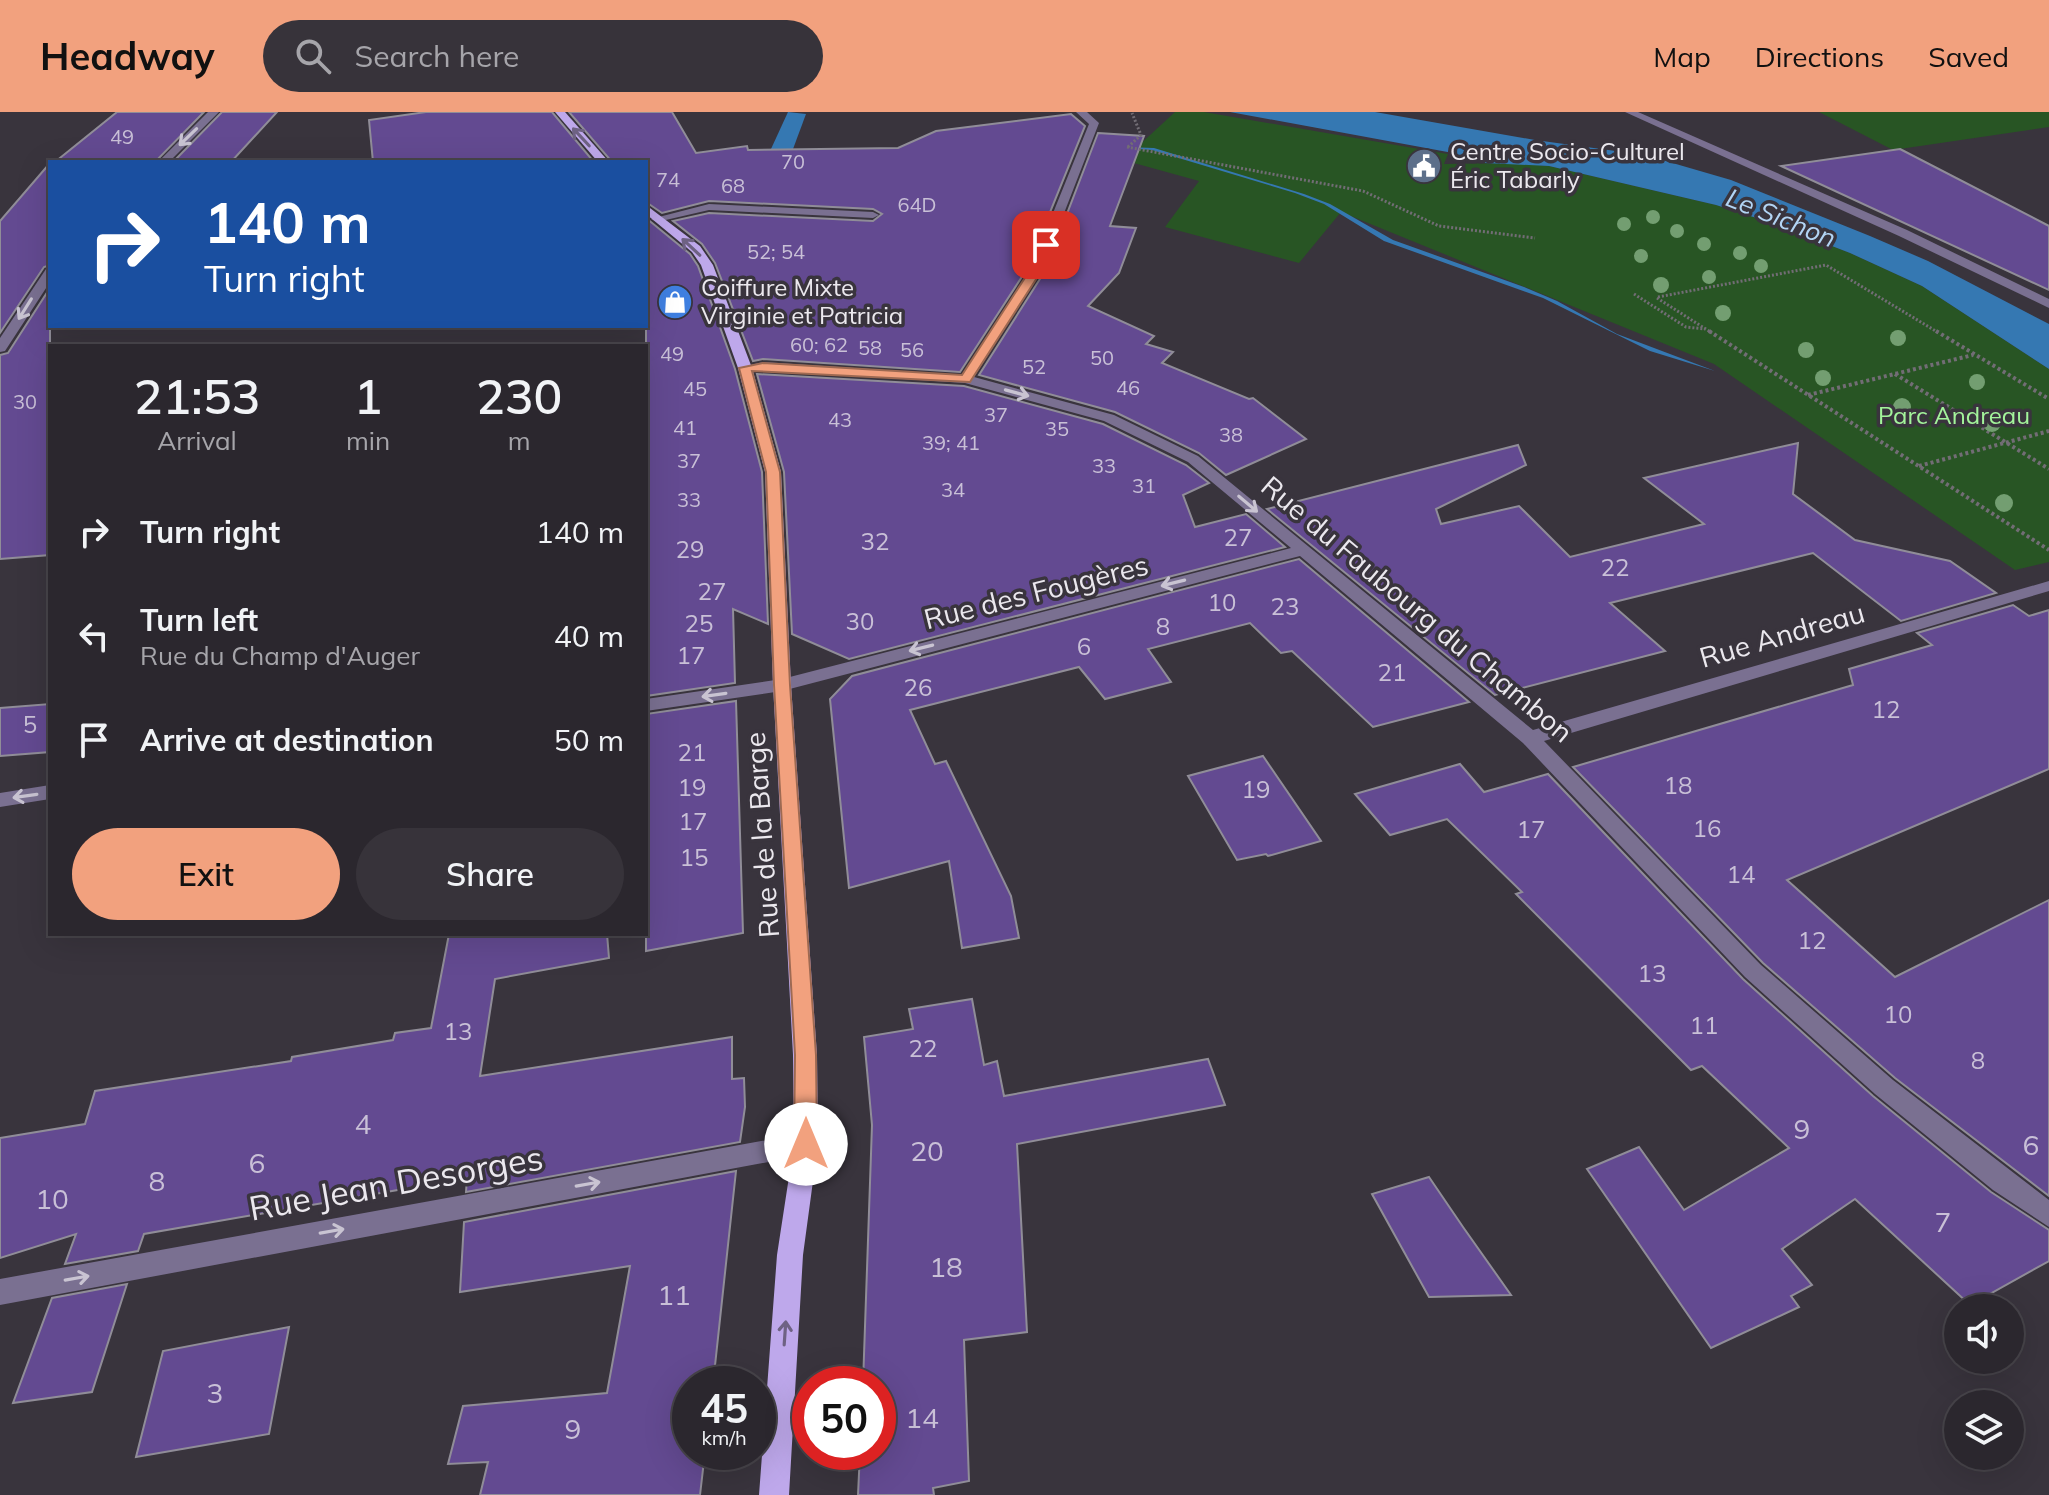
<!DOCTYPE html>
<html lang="en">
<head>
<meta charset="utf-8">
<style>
	:root { --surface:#2b272e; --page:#37333a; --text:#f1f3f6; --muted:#a6a5aa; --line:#47444a; --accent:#f2a17e }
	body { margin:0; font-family:Mulish,sans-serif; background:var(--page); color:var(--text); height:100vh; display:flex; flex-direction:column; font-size:30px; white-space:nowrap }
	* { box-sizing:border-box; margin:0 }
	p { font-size:26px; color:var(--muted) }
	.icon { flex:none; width:44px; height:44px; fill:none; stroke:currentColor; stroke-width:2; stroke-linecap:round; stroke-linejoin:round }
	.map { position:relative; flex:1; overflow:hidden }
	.side { position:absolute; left:48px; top:232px; width:600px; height:592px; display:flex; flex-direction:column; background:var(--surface); border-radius:0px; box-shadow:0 8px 32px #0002,0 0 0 2px var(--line) }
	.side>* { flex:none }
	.banner { position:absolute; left:48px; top:48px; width:600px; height:168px; border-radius:0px; box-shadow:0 8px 32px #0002,0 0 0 2px var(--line); background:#1a4fa0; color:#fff; overflow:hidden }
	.buttons { position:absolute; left:1944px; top:1182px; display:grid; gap:16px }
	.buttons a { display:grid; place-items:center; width:80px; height:80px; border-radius:50%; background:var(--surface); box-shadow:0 8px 32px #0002,0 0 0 2px var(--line); font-size:40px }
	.speed { position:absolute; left:672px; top:1254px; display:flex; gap:16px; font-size:40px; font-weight:700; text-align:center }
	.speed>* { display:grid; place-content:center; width:104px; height:104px; border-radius:50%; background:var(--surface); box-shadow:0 8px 32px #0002,0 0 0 2px var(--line); line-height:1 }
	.speed small { font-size:20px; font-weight:400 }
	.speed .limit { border:12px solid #d22; background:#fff; color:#111 }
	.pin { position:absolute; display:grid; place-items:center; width:68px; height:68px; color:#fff; margin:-34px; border-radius:16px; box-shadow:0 4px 12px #0006 }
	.me { position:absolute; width:88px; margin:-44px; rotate:0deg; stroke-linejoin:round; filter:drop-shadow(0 0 6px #0008) }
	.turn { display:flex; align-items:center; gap:28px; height:168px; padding:0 24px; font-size:36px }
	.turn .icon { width:104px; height:104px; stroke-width:2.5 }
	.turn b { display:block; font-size:56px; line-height:68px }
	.eta { display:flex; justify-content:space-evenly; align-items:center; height:136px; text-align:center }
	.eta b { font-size:48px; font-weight:600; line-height:56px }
	.button { display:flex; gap:16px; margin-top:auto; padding:16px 24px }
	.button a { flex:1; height:92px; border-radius:48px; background:var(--accent); color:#111; font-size:32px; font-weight:600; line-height:92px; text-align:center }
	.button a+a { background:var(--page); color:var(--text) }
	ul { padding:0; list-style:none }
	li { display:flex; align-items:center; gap:24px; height:104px; padding:0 24px }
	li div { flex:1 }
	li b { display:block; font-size:30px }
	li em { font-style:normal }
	header { display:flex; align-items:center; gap:48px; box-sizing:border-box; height:112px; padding:0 40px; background:var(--accent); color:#111 }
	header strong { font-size:38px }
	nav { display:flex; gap:44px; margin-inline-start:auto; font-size:28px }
	.search { width:560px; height:72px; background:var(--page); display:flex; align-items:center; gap:20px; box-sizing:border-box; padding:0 28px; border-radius:44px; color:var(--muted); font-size:30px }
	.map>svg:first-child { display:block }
	.green { fill:#285524 }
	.water { fill:#3578b2 }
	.building { fill:#634a91; stroke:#908d98; stroke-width:2 }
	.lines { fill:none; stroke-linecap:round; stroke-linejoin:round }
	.path-far1 { stroke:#726d75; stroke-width:3; stroke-dasharray:2 2; stroke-linecap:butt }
	.path { stroke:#726d75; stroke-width:4; stroke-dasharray:3 3; stroke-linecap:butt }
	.minor { fill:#7a7091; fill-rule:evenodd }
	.major { fill:#bea8eb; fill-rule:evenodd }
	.tree { fill:#739e71 }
	.oneway { stroke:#c9c4d2 }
	.oneway2 { stroke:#6e6283 }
	.route { fill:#f2a17e; stroke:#9d6952; stroke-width:2 }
	.labels { text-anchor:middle; stroke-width:7; stroke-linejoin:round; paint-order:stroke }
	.far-number-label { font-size:20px; fill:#c9c0d7 }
	.far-poi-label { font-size:24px; fill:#ebe8ee; stroke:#39343d; text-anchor:start }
	.far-park-label { font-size:24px; fill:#a3f49b; stroke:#39343d }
	.number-label { font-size:24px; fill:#c9c0d7 }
	.far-water-label { font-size:26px; font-style:italic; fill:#b2d4f4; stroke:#39343d }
	.street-label { font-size:28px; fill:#ebe8ee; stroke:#39343d }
	.near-number-label { font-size:28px; fill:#c9c0d7 }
	.near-street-label { font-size:34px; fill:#ebe8ee; stroke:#39343d }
</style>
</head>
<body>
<header>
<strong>Headway</strong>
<div class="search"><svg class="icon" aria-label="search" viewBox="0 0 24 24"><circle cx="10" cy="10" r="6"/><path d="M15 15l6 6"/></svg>Search here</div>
<nav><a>Map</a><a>Directions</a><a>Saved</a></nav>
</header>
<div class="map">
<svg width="2049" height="1383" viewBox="0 0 2049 1383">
	<rect width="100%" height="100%" fill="#39343d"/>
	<g class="green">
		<polygon points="1175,0 1204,0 1448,42 1444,52 1514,51 1549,54 1716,93 1775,112 1850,141 1922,174 2049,257 2049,450 2015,458 1714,252 1341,100 1299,151 1165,115 1199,69 1123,48"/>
		<polygon points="1819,0 2049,0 2049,15 1893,38"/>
	</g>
	<g class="water">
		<polygon points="788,0 806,2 793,37 771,37"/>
		<polygon points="1230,0 1375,0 1535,28 1645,43 1731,68 1870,124 1928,149 2049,212 2049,257 1922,174 1850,141 1775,112 1716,93 1549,54 1485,51 1453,41"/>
		<polygon points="1096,34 1154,36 1304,82 1330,92 1393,128 1524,175 1557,189 1617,222 1715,259 1650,239 1543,186 1384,129 1324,92 1295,81 1152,38"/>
	</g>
	<g class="building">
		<polygon points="117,0 204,0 155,50 55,50"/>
		<polygon points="222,0 277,0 231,50 173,50"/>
		<polygon points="426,0 552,0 594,50 373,50 369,8"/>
		<polygon points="569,0 672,0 696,41 747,34 748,38 898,36 936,19 1071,2 1085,14 1027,157 960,260 763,247 753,249 715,151 702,132 673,109 709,101 873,109 882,102 873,97 709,89 662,101 646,90 646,50 612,50"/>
		<polygon points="1098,21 1144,24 1110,114 1136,116 1119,161 1088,194 1154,224 1146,232 1173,240 1162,251 1249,287 1253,286 1306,327 1226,363 1199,341 1115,300 979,263 1045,159"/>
		<polygon points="1900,37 2049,114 2049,178 1781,54"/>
		<polygon points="50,51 50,153 44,155 0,221 0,109"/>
		<polygon points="646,106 690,142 698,154 735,257 762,360 768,512 733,497 735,571 646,584"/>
		<polygon points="50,176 50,443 0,447 0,243 8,241"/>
		<polygon points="757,262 964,274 1103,312 1186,353 1209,371 1183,383 1195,415 1246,402 1285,435 849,547 792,522 784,360"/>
		<polygon points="1798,331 1793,382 1855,428 1950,449 1996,481 1901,509 1813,441 1610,491 1665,539 1495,583 1267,397 1518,333 1526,353 1436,397 1441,412 1519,394 1570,445 1704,412 1644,366"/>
		<polygon points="1299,447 1469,590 1373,615 1292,539 1281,541 1250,511 1148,537 1171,570 1105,587 1079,555 910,598 935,652 946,649 1011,784 1019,826 962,836 949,749 849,776 830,587 852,564"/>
		<polygon points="2013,493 2029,504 2049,498 2049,657 1787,768 1895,865 2049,788 2049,1084 1895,966 1763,851 1573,655 1853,573 1849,557 1932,533 1917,521"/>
		<polygon points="736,589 743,821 646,839 646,602"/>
		<polygon points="50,592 50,640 0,644 0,596"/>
		<polygon points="1263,644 1321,729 1268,744 1266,742 1237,748 1188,664"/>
		<polygon points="1460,652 1484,680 1548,662 1743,867 1873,984 1991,1080 2049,1118 2049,1149 1970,1193 1855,1087 1782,1137 1812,1173 1791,1184 1799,1195 1711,1236 1587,1057 1639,1035 1684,1098 1789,1036 1702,954 1691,958 1516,782 1522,780 1447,707 1390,723 1355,682"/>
		<polygon points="449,822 607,822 609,846 495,867 480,964 732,925 732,967 744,966 745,995 740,1030 466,1080 467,1066 144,1122 138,1139 65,1152 76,1122 0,1146 0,1026 85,1012 95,979 291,949 292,945 393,928 395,921 431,916"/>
		<polygon points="972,887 984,953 997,949 1004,984 1208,947 1225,993 1017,1032 1027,1220 964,1228 969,1369 933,1376 934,1383 858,1383 860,1340 878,1340 878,1272 863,1272 872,1013 864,925 913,917 909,897"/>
		<polygon points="736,1059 713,1272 690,1272 690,1340 705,1340 700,1383 480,1383 488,1350 448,1352 463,1294 607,1281 630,1154 460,1180 464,1110"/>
		<polygon points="1429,1065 1463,1115 1511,1183 1429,1185 1372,1082"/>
		<polygon points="127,1172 92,1280 13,1291 52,1186"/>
		<polygon points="289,1215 269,1322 136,1345 163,1239"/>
	</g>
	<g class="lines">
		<g class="path-far1">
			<polyline points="1127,35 1363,79 1439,114 1535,126"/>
			<polyline points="1128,35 1141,23 1132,1"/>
			<polyline points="1634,182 1686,215 1705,217"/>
			<polyline points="1658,185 1826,153 1939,221"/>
			<polyline points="1657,186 1712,221"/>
		</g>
		<g class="path">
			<polyline points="1709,219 2049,438"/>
			<polyline points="1936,219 2049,287"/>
			<polyline points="1895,262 2049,357"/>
			<polyline points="1808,283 1973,243"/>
			<polyline points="1919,354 2049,319"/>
		</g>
		<g class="minor">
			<polygon points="208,0 219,0 169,50 158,50"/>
			<polygon points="1076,0 1087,0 1099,11 1042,158 974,265 1114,303 1198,344 1533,618 2049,469 2049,479 1544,629 1761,853 1893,968 2049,1088 2049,1115 1993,1078 1875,982 1745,865 1523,631 1300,444 782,579 646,599 646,587 782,567 1291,436 1188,350 1104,309 965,271 763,258 745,260 738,256 763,250 962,263 1030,158 1089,12"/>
			<polygon points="1625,0 1638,0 1907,118 2049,187 2049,196 1899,124"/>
			<polygon points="709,92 873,100 879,103 873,106 709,98 657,110 651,107"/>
			<polygon points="50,156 50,170 5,239 0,240 0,226 46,157"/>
			<polygon points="50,673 50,687 0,695 0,681"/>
			<polygon points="806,1021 815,1024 818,1032 815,1040 806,1043 0,1193 0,1167"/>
		</g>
		<g class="major">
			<polygon points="555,0 565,0 609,50 598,50"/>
			<polygon points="646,93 700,134 713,153 752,256 781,360 791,573 817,943 818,1032 803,1143 789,1383 759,1383 777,1143 794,1032 793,943 773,573 765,360 738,256 701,153 692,140 646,102"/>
		</g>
	</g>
	<g class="tree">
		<circle cx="1653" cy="105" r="7"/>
		<circle cx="1624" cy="112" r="7"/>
		<circle cx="1677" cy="119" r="7"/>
		<circle cx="1704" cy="132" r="7"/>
		<circle cx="1740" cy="141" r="7"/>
		<circle cx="1641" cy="144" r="7"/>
		<circle cx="1761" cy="154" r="7"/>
		<circle cx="1709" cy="165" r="7"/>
		<circle cx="1661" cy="173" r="8"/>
		<circle cx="1723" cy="201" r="8"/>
		<circle cx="1898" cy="226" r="8"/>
		<circle cx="1806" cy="238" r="8"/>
		<circle cx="1823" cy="266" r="8"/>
		<circle cx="1977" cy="270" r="8"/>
		<circle cx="1902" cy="295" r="9"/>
		<circle cx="1992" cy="311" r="9"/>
		<circle cx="2004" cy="391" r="9"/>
	</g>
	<defs><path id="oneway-shaft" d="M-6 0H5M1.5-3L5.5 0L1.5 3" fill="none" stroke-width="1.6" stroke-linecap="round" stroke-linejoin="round" transform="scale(2)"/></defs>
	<g class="oneway">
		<use href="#oneway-shaft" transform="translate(188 25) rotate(136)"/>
		<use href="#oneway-shaft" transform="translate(25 197) rotate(122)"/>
		<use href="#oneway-shaft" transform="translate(1017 281) rotate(15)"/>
		<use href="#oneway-shaft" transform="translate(1248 392) rotate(40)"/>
		<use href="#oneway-shaft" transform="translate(1173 471) rotate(166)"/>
		<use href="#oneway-shaft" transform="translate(921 536) rotate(166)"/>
		<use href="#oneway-shaft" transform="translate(714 583) rotate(172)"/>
		<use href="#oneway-shaft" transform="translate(25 684) rotate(172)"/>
		<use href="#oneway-shaft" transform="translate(588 1072) rotate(-10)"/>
		<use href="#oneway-shaft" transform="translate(332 1119) rotate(-10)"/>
		<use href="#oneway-shaft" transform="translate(77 1166) rotate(-10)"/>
	</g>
	<g class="oneway2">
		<use href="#oneway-shaft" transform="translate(581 25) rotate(-133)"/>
		<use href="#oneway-shaft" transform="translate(691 135) rotate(-137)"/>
		<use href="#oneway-shaft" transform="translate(785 1221) rotate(-86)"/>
	</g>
	<polygon class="route" points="1042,131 1051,133 1042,158 970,270 752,259 780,360 790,573 816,943 817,1032 814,1039 806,1042 798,1039 794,1032 795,943 774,573 766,360 739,256 763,251 962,263 1030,158"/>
	<defs>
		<g id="civic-disc" transform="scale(1.8)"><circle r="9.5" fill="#5c6f8a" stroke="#39343d"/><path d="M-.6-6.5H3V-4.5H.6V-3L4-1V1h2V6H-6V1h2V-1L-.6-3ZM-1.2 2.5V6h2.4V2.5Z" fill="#fff"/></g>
		<g id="shop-disc" transform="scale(1.8)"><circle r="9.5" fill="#3f7fe0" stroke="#39343d"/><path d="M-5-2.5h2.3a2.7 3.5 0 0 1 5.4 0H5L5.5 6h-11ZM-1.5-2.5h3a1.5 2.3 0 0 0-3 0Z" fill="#fff"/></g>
	</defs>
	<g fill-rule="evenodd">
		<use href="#civic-disc" x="1424" y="54"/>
		<use href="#shop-disc" x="675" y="190"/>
	</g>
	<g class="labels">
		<g class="far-number-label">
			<text x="122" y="32">49</text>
			<text x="793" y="57">70</text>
			<text x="668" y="75">74</text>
			<text x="733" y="81">68</text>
			<text x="917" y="100">64D</text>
			<text x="776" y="147">52; 54</text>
			<text x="819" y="240">60; 62</text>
			<text x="870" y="243">58</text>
			<text x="912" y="245">56</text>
			<text x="672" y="249">49</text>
			<text x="1102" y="253">50</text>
			<text x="1034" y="262">52</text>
			<text x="1128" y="283">46</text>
			<text x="695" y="284">45</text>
			<text x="25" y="297">30</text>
			<text x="996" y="310">37</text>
			<text x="840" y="315">43</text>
			<text x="685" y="323">41</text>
			<text x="1057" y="324">35</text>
			<text x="1231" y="330">38</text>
			<text x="951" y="338">39; 41</text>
			<text x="689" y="356">37</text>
			<text x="1104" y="361">33</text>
			<text x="1144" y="381">31</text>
			<text x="953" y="385">34</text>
			<text x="689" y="395">33</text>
		</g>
		<g class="far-poi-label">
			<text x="1450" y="48">Centre Socio-Culturel<tspan x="1450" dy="28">Éric Tabarly</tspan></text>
			<text x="701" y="184">Coiffure Mixte<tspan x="701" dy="28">Virginie et Patricia</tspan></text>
		</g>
		<g class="far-park-label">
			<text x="1954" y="312">Parc Andreau</text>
		</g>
		<g class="number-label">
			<text x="1238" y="434">27</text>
			<text x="875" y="438">32</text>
			<text x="690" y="446">29</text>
			<text x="1615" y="464">22</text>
			<text x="712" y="488">27</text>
			<text x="1222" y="499">10</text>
			<text x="1285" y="503">23</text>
			<text x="860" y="518">30</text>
			<text x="699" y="520">25</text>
			<text x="1163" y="523">8</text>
			<text x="1084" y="543">6</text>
			<text x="691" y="552">17</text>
			<text x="1392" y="569">21</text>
			<text x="918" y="584">26</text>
			<text x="1886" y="606">12</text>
			<text x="30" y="621">5</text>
			<text x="692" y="649">21</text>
			<text x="1678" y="682">18</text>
			<text x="692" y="684">19</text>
			<text x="1256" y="686">19</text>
			<text x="693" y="718">17</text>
			<text x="1707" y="725">16</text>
			<text x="1531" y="726">17</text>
			<text x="694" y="754">15</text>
			<text x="1741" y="771">14</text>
			<text x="1812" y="837">12</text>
			<text x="1652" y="870">13</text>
			<text x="1898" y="911">10</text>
			<text x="1704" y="922">11</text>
			<text x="458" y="928">13</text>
			<text x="923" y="945">22</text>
			<text x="1978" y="957">8</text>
		</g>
		<g class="far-water-label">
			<text transform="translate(1781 106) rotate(22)" y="9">Le Sichon</text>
		</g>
		<g class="street-label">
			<text transform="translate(1036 480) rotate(-14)" y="10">Rue des Fougères</text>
			<text transform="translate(1417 497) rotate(40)" y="10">Rue du Faubourg du Chambon</text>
			<text transform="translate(1782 523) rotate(-16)" y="10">Rue Andreau</text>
			<text transform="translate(762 723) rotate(-94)" y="10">Rue de la Barge</text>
		</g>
		<g class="near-number-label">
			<text x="363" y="1022">4</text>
			<text x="1802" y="1027">9</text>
			<text x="2031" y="1043">6</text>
			<text x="927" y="1049">20</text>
			<text x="257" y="1061">6</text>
			<text x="157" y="1079">8</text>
			<text x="52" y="1097">10</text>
			<text x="1943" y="1120">7</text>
			<text x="946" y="1165">18</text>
			<text x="674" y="1193">11</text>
			<text x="215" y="1291">3</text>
			<text x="922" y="1316">14</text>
			<text x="573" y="1327">9</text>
		</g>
		<g class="near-street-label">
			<text transform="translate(396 1071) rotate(-10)" y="12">Rue Jean Desorges</text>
		</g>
	</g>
</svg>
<div class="buttons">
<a><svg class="icon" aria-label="sound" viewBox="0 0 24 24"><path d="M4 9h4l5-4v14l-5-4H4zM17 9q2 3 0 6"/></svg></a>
<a><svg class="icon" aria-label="layers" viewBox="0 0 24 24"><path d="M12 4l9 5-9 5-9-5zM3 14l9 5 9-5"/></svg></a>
</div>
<div class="speed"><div>45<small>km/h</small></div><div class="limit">50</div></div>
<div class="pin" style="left:1046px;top:133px;background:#d93025"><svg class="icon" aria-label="arrive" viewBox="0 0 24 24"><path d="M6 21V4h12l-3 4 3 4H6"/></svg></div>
<svg class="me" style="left:806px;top:1032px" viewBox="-20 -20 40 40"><circle r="19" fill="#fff"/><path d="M0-13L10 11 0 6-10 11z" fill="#f2a17e"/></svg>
<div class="banner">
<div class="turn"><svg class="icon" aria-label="right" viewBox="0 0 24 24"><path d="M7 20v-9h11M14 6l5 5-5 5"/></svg><div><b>140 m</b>Turn right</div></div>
</div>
<section class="side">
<div class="eta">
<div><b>21:53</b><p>Arrival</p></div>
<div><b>1</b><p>min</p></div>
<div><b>230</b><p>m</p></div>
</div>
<ul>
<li><svg class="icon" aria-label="right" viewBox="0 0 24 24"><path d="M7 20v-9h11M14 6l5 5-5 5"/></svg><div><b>Turn right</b></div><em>140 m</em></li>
<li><svg class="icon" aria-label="left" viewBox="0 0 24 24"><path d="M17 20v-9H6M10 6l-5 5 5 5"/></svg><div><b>Turn left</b><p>Rue du Champ d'Auger</p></div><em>40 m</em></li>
<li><svg class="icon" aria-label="arrive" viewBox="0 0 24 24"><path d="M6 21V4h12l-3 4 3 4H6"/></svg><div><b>Arrive at destination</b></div><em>50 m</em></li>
</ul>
<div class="button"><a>Exit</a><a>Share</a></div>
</section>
</div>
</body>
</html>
